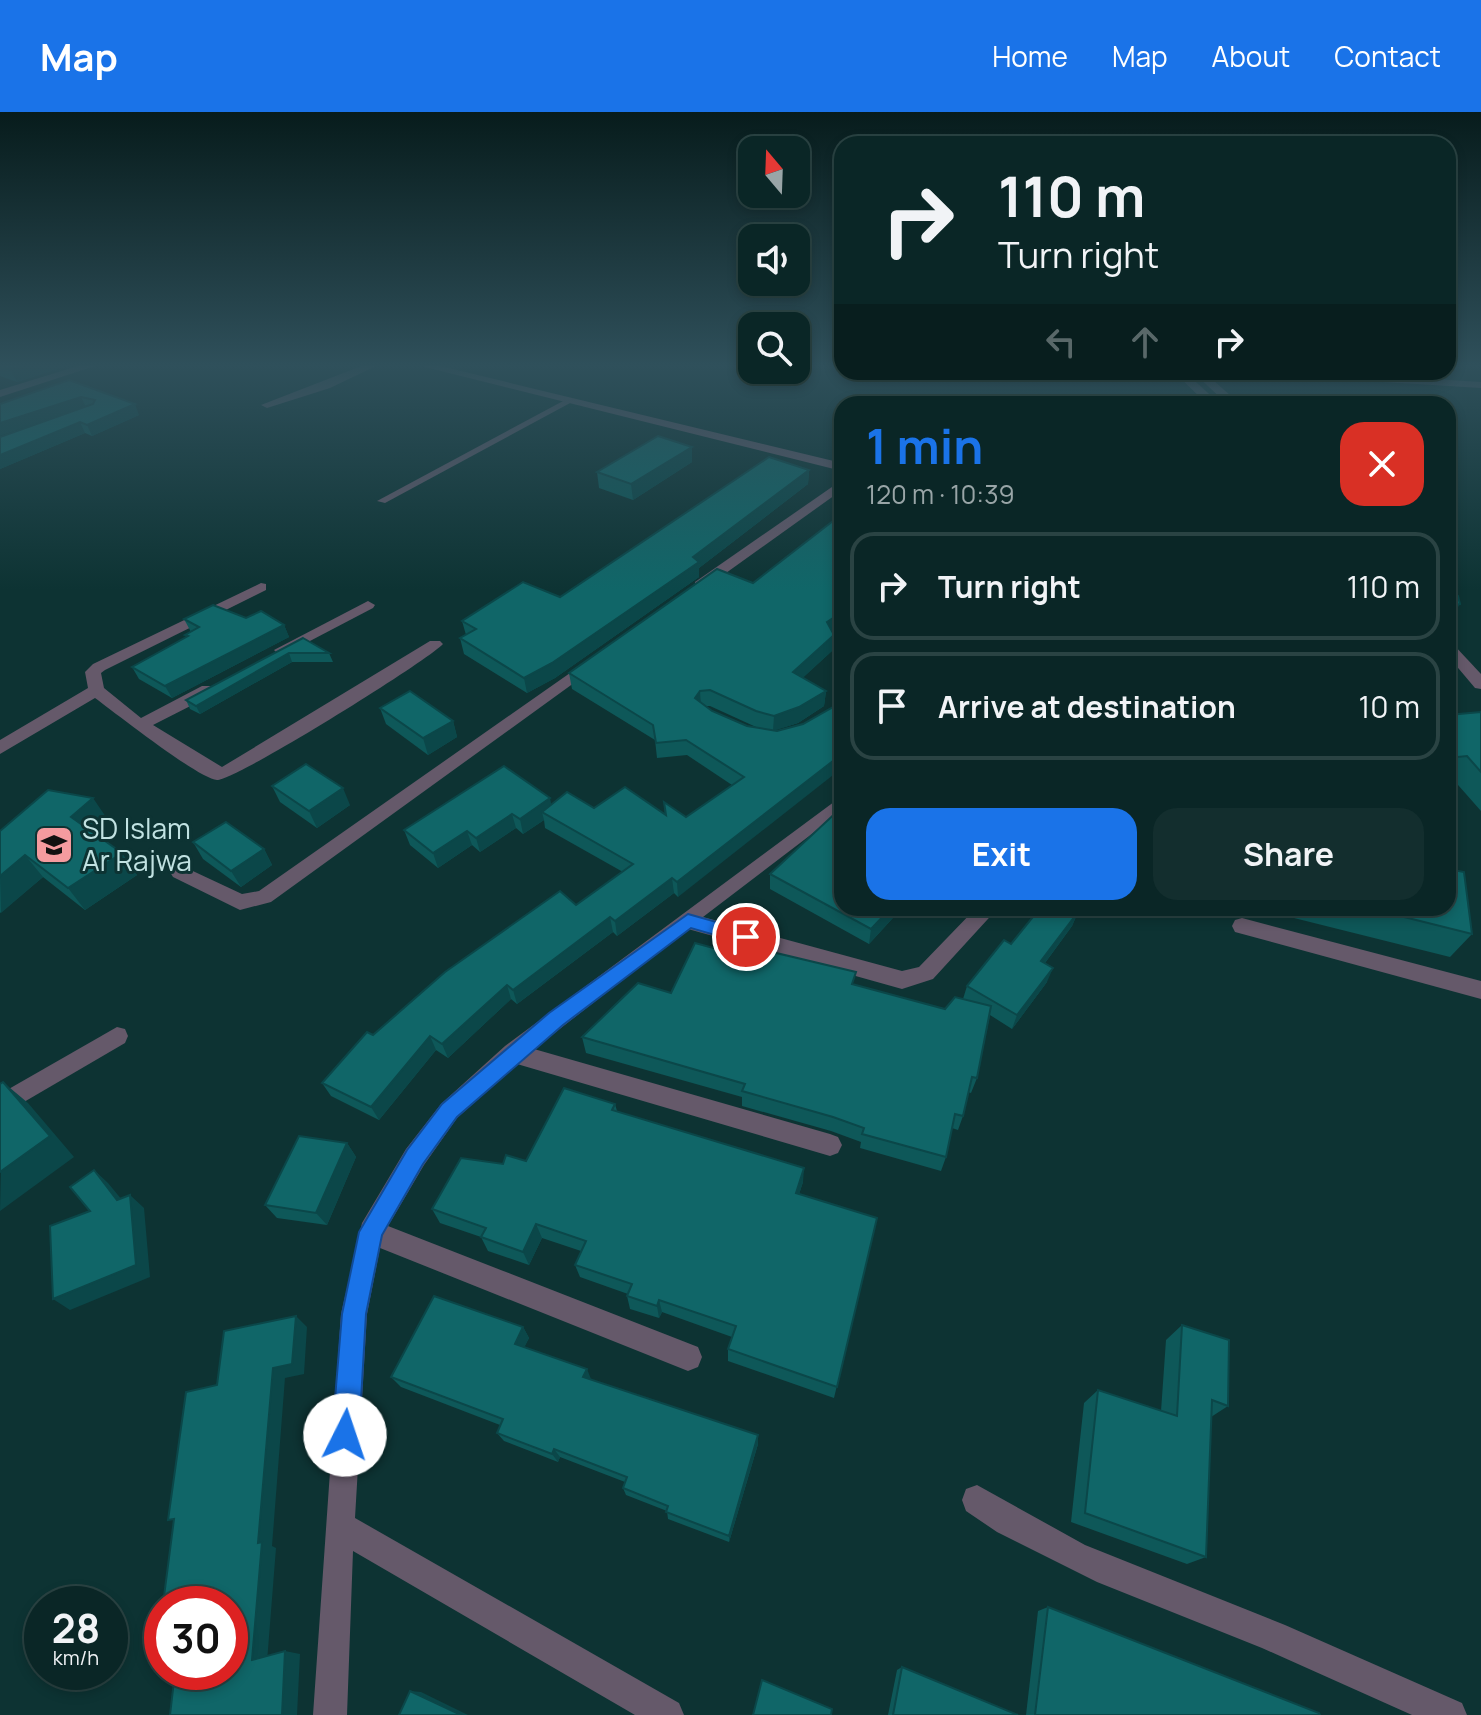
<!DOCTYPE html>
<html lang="en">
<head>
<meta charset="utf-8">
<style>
	:root { --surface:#0a2626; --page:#132e2e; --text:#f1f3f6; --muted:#99a5a7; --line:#2a4343; --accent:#1a73e8 }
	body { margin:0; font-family:Manrope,sans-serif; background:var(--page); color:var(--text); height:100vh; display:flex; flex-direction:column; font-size:30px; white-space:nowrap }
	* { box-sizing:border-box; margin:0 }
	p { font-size:26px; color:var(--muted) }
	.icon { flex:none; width:44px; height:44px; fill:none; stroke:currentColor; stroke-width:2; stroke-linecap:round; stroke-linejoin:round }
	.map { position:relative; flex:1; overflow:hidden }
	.details { position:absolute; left:834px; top:284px; width:622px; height:520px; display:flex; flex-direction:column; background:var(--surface); border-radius:24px; box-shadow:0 4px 12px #0003,0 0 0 2px var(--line) }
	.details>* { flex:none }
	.banner { position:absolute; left:834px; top:24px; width:622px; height:244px; border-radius:24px; box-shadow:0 4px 12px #0003,0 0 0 2px var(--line); background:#0a2626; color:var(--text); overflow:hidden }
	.needle { width:52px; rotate:341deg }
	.buttons { position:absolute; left:738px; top:24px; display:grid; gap:16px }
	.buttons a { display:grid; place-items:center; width:72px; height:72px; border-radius:16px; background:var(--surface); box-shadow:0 4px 12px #0003,0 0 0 2px var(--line); font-size:40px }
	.speed { position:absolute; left:24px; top:1474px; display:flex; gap:16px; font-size:40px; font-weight:700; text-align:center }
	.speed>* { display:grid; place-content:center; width:104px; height:104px; border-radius:50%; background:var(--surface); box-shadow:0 4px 12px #0003,0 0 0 2px var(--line); line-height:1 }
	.speed small { font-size:20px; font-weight:400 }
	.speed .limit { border:12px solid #d22; background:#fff; color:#111 }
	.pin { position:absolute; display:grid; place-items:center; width:68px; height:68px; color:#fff; margin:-34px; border:4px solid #fff; border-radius:50%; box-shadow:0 2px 8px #0007 }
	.me { position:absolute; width:88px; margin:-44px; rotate:4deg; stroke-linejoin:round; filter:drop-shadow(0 0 6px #0008) }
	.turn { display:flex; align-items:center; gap:28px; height:168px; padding:0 32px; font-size:36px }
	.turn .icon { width:104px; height:104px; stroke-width:2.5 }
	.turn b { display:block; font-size:56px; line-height:68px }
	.lanes { display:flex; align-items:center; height:76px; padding:0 32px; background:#0003; justify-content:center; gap:40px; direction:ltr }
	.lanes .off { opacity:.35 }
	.round { display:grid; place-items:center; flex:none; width:84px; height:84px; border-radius:24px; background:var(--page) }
	.overview { display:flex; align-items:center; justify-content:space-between; height:136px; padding:0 32px }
	h1 { font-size:48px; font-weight:700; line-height:60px; color:var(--accent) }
	.action { display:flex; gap:16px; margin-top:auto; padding:16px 32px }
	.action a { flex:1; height:92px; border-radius:24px; background:var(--accent); color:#fff; font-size:32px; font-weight:700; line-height:92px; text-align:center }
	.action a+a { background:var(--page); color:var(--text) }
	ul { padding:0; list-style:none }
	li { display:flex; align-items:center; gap:24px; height:108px; margin:0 16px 12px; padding:0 16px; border:4px solid var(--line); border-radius:24px }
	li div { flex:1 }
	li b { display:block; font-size:30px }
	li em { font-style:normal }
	header { display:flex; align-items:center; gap:48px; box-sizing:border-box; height:112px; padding:0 40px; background:var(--accent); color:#fff }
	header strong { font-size:38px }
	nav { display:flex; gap:44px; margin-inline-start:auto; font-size:28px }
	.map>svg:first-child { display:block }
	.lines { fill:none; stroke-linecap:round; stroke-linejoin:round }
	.lane { fill:#65596a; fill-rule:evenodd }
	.street { fill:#65596a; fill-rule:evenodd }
	.wall { fill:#0e5859; fill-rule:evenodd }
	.shaded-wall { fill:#0b4749 }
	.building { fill:#106668; stroke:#0b4749; stroke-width:2 }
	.route { fill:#1a73e8; stroke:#114b97; stroke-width:2 }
	.labels { text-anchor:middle; stroke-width:6; stroke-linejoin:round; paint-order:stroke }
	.poi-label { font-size:28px; fill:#c1e2e2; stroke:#0d3333; text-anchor:start }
</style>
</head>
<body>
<header>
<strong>Map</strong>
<nav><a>Home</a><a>Map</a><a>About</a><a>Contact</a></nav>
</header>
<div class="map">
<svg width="1481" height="1603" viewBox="0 0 1481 1603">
	<rect width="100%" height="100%" fill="#0d3333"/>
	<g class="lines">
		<polygon class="lane" points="565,288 572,290 385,391 377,389"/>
		<g class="street">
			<polygon points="81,253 98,253 0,285 0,278"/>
			<polygon points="364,253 378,253 330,276 267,296 261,293"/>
			<polygon points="417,253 436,253 842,351 842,359"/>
			<polygon points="1174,260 1185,260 1220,292 1207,292"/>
			<polygon points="1193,260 1204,260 1240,292 1227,292"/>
			<polygon points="1263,260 1321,260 1481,270 1481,276 1268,263"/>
			<polygon points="842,368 842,378 705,476 695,476 695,470"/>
			<path d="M261,471L266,472V478L105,558L101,561L104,576L141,606L202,574H214V582L153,613L222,655L430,529H440L443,532C426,550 235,669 217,668C199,667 114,600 95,586L0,642V628L88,576L85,560L93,552Z"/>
			<polygon points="368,489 375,493 373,496 287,541 277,541 274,538"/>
			<polygon points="842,517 842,541 837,539 829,526"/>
			<polygon points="1448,530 1453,532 1481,562 1481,577 1475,576 1448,544"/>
			<polygon points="590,547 598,552 596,555 271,790 240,798 173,765 170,760 180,753 242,782 259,779"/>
			<polygon points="842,684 842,699 703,805 902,859 919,855 976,796 998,796 933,867 902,877 688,817 534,937 830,1022 838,1025 842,1033 838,1041 830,1044 517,952 457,1006 424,1053 388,1114 698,1235 702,1245 698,1255 688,1259 380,1136 367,1202 355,1406 679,1591 684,1603 635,1603 353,1439 347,1603 313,1603 341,1202 362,1111 406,1037 441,992 505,934"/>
			<polygon points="1242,806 1481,869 1481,887 1235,820 1232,814 1235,808"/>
			<polygon points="117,915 125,917 128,924 125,931 0,1004 0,982"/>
			<polygon points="977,1373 1085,1433 1285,1513 1462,1591 1467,1603 1412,1603 1262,1536 1097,1470 997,1420 966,1399 962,1388 966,1377"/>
		</g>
	</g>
	<g class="wall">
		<polygon points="0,253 70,253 17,270 0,264"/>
		<polygon points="69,268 139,303 92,324 85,321 0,357 0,325 65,302"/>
		<polygon points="692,335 692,350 633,388 599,376 597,360"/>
		<polygon points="809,358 808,372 699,456 699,465 555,566 527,581 464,542 460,526 466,523 462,509 560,485"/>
		<path d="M842,402V514L833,521V538L802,566L826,579L824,594L798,611L775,618L678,785L674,781L617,824L613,820L517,892L511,887L448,946L436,938L379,1008L331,984L322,971L373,923L576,793L623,760L545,716L544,708L523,722L516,716L480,740L472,733L438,756L410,733L404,718L552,693L665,703L664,690L686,705L732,673L687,643L657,646L655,628L572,577L569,561L753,471ZM705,594H710L756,615L764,617L747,614L712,599Z"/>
		<polygon points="246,506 284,513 289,525 172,586 139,567 132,555 187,525 185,523 191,520 184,507"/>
		<polygon points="303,526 329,541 333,550 292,550 200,602 190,597 186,588"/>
		<polygon points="380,596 453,609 457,625 428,643 386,612"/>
		<polygon points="1481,600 1481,699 1451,665 1448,665 1448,603"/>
		<polygon points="272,674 350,693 317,716 280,690"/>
		<polygon points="108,708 93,721 137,763 85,798 43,765 0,801 0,719"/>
		<polygon points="193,730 264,737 272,753 241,775 203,747"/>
		<polygon points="770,762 842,796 902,796 869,832 770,777"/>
		<polygon points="1278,796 1448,796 1472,822 1450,845 1278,802"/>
		<polygon points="1078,800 1072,814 1045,851 1047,870 1012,917 990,903 977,966 971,981 968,980 963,1004 958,1018 952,1016 946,1045 941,1059 860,1036 861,1030 831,1019 742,994 742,985 586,941 582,925 671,881 854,873 945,897 963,887 967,874 1011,832"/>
		<polygon points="615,992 617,999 803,1070 799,1082 877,1106 834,1286 728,1249 728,1237 732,1225 662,1200 659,1206 630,1197 627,1184 628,1182 580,1165 575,1153 581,1139 542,1126 529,1153 488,1139 481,1125 440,1111 432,1097 503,1052 526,1049"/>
		<polygon points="347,1031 356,1045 327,1113 277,1106 265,1093"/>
		<polygon points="1182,1213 1228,1294 1211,1305 1206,1445 1187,1452 1071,1410 1084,1291 1098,1278 1161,1299 1166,1228"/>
		<polygon points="523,1215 529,1226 524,1235 591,1268 758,1332 729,1430 668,1407 667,1399 626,1383 623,1376 625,1370 560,1345 558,1350 504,1329 497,1321 500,1313 401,1275 391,1265"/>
		<polygon points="1048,1495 1320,1603 1026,1603 1038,1499"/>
		<polygon points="902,1555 1018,1603 888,1603 897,1558"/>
	</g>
	<g class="shaded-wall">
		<polygon points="26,253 70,253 17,270 11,258"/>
		<polygon points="81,285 86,295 0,324 0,311"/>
		<polygon points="135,292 139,303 92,324 87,313"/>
		<polygon points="80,310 85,321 0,357 0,343"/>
		<polygon points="692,335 692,350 633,388 631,372"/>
		<polygon points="809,358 808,372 699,456 699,465 555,566 527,581 524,566 693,445"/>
		<polygon points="1460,492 1448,510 1448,495"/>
		<polygon points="842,500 842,514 826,525 827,510"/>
		<polygon points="284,513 289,525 172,586 165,574"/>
		<polygon points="834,523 833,538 792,576 793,560"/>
		<polygon points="289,541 292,550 200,602 196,594"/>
		<polygon points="700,579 701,594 695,586"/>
		<polygon points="826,579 824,594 798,611 773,619 774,604"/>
		<polygon points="453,609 457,625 428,643 423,626"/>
		<polygon points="842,642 842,656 678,785 677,770"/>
		<polygon points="343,676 350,693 317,716 309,699"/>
		<polygon points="93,686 108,708 87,727 71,705"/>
		<polygon points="550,686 553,701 542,700 544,708 523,722 520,707"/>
		<polygon points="512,702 516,716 480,740 476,726"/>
		<polygon points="467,719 472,733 438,756 433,741"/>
		<polygon points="264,737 272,753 241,775 231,759"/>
		<polygon points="122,741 137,763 85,798 68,776"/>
		<polygon points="25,743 43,765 1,801 0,764"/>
		<polygon points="672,766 674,781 617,824 615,809"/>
		<polygon points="891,796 902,796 869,832 871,817"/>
		<polygon points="1078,800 1072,814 1036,863 1041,849"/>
		<polygon points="610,805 613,820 517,892 513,878"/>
		<polygon points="1053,856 1047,870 1012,917 1017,903"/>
		<polygon points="507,873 511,887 448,946 442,932"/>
		<polygon points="430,924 436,938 379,1008 371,995"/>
		<polygon points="3,970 28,991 74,1045 0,1099"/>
		<polygon points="347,1031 356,1045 327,1113 316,1101"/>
		<polygon points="804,1056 803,1070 795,1095 796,1081"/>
		<polygon points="94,1058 108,1071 132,1100 130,1083 144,1096 150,1165 70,1198 53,1187 117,1088"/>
		<polygon points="536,1112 542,1126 529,1153 523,1140"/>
		<polygon points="659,1188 662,1200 659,1206 657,1194"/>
		<polygon points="296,1204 307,1215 304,1262 285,1266 272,1434 276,1436 267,1550 252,1548 258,1431 273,1256"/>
		<polygon points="523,1215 529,1226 521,1242 515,1232"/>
		<polygon points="587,1257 591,1267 583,1265"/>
		<polygon points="758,1323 758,1332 729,1430 729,1424"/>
		<polygon points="554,1337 560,1345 558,1350 552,1342"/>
		<polygon points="285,1539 300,1542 297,1603 282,1603"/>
		<polygon points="410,1579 421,1580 468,1603 461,1603"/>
	</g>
	<g class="building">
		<polygon points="0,253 26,253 11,258"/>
		<polygon points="69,268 135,292 87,313 80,310 0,343 0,325 93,292 95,288 81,285 0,311 0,292"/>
		<polygon points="658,324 692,335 631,372 597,360"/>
		<polygon points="769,345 809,358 693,445 699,450 552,551 524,566 460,526 476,517 462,509 523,470 560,485"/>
		<polygon points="842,402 842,500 827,510 834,523 793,560 826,579 799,595 774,604 756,599 710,578 700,579 695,586 712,599 747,614 777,619 803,612 842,590 842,642 677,770 672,766 615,809 610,805 513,878 507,873 442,932 430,924 371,995 322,971 367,920 373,923 445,860 560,779 576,793 633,752 542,700 567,680 594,696 625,675 666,703 664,690 686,705 744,665 686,628 656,631 653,613 569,561 717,457 753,471"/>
		<polygon points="1458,484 1460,492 1448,495 1448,485"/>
		<polygon points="213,493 246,506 261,499 284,513 165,574 132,555 188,524 185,523 199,515 184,507"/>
		<polygon points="303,526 329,541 289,541 196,594 186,588"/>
		<polygon points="410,579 453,609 423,626 380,596"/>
		<polygon points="1481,600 1481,660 1467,644 1448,646 1448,603"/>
		<polygon points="306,652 343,676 309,699 272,674"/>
		<polygon points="504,654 550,686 520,707 512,702 476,726 467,719 433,741 404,718"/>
		<polygon points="48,678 93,686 71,705 122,741 68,776 25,743 0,764 0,719"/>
		<polygon points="842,695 842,796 891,796 871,817 770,762"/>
		<polygon points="226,710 264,737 231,759 193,730"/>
		<polygon points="1448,757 1464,760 1472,822 1368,796 1448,796"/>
		<polygon points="1040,796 1071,796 1078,800 1041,849 1053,856 1017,903 967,874 1004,828 1011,832"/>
		<polygon points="695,831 747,845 751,835 856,860 852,872 945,897 955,885 991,894 977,966 972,965 963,1004 955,1002 946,1045 862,1022 864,1016 833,1005 742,979 745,972 582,925 638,871 671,881"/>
		<polygon points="3,970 50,1024 0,1060 0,972"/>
		<polygon points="564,976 615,992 612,998 804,1056 796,1081 877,1106 837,1275 728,1237 736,1214 659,1188 657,1194 627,1184 632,1172 575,1153 586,1129 536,1112 523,1140 481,1125 486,1116 432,1097 461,1046 503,1052 506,1043 526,1049"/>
		<polygon points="299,1024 347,1031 316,1101 265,1093"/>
		<polygon points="94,1058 117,1088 130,1083 136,1153 53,1187 50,1114 90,1099 70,1075"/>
		<polygon points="434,1184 523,1215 515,1232 587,1257 583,1265 758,1323 729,1424 666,1400 668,1394 623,1376 627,1365 554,1337 552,1342 497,1321 503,1307 391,1265"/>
		<polygon points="296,1204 292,1252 273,1256 258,1431 262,1430 252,1548 285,1539 282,1603 170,1603 175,1560 230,1560 230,1492 163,1492 174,1407 168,1408 186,1280 217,1273 224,1219"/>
		<polygon points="1182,1213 1229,1228 1228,1294 1212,1288 1206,1445 1085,1401 1098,1278 1177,1304"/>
		<polygon points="1048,1495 1319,1601 1320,1603 1035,1603"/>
		<polygon points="162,1497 162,1533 157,1534"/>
		<polygon points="902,1555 1018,1603 893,1603"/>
		<polygon points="762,1568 832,1597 831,1603 753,1603"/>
		<polygon points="410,1579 461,1603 399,1603"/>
	</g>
	<linearGradient id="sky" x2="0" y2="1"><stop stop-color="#071c1c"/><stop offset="0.53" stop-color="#2f505b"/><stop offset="1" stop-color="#2f505b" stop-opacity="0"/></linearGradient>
	<rect width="1481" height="478" fill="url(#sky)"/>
	<polygon class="route" points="688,802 752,820 755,825 746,832 691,816 563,913 457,1005 423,1052 382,1123 366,1202 359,1323 355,1332 345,1336 336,1332 332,1323 342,1202 359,1120 407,1038 442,992 549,901"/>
	<defs>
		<g id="school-square" transform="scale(2)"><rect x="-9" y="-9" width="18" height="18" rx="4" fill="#f49b9f" stroke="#0d3333"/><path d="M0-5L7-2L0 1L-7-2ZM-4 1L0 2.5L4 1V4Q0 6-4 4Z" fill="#111"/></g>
	</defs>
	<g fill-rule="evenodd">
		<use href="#school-square" x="54" y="733"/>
	</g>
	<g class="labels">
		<g class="poi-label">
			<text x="82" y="727">SD Islam<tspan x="82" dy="32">Ar Rajwa</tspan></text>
		</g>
	</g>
</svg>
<div class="buttons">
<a><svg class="needle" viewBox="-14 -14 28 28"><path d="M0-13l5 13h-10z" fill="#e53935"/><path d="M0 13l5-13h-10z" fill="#99a5a7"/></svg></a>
<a><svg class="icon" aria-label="sound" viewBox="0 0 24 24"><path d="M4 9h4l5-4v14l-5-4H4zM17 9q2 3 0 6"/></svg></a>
<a><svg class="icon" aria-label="search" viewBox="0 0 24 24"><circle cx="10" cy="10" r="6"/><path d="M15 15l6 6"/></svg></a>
</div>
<div class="speed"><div>28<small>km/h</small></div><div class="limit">30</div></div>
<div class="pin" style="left:746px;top:825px;background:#d93025"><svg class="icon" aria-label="arrive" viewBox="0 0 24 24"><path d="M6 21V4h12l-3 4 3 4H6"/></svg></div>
<svg class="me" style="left:345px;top:1323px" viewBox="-20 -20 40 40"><circle r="19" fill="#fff"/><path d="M0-13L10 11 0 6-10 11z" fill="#1a73e8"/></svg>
<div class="banner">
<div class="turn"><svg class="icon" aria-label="right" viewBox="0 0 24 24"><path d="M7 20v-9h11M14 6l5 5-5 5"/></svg><div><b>110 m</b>Turn right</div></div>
<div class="lanes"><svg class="icon off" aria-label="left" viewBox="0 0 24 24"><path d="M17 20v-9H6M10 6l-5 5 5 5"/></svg><svg class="icon off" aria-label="ahead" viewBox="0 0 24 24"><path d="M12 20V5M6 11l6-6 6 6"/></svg><svg class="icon" aria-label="right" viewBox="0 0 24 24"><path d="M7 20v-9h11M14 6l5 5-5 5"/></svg></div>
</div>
<section class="details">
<div class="overview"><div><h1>1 min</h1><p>120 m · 10:39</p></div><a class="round" style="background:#d93025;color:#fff"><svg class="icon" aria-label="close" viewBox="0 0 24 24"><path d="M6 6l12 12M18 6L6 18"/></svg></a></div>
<ul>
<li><svg class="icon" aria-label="right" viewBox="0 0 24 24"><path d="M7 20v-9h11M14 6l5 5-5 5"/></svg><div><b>Turn right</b></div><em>110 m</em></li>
<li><svg class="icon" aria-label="arrive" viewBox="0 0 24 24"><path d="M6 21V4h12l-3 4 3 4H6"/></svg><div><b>Arrive at destination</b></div><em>10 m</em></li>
</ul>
<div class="action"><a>Exit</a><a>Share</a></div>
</section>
</div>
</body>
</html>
